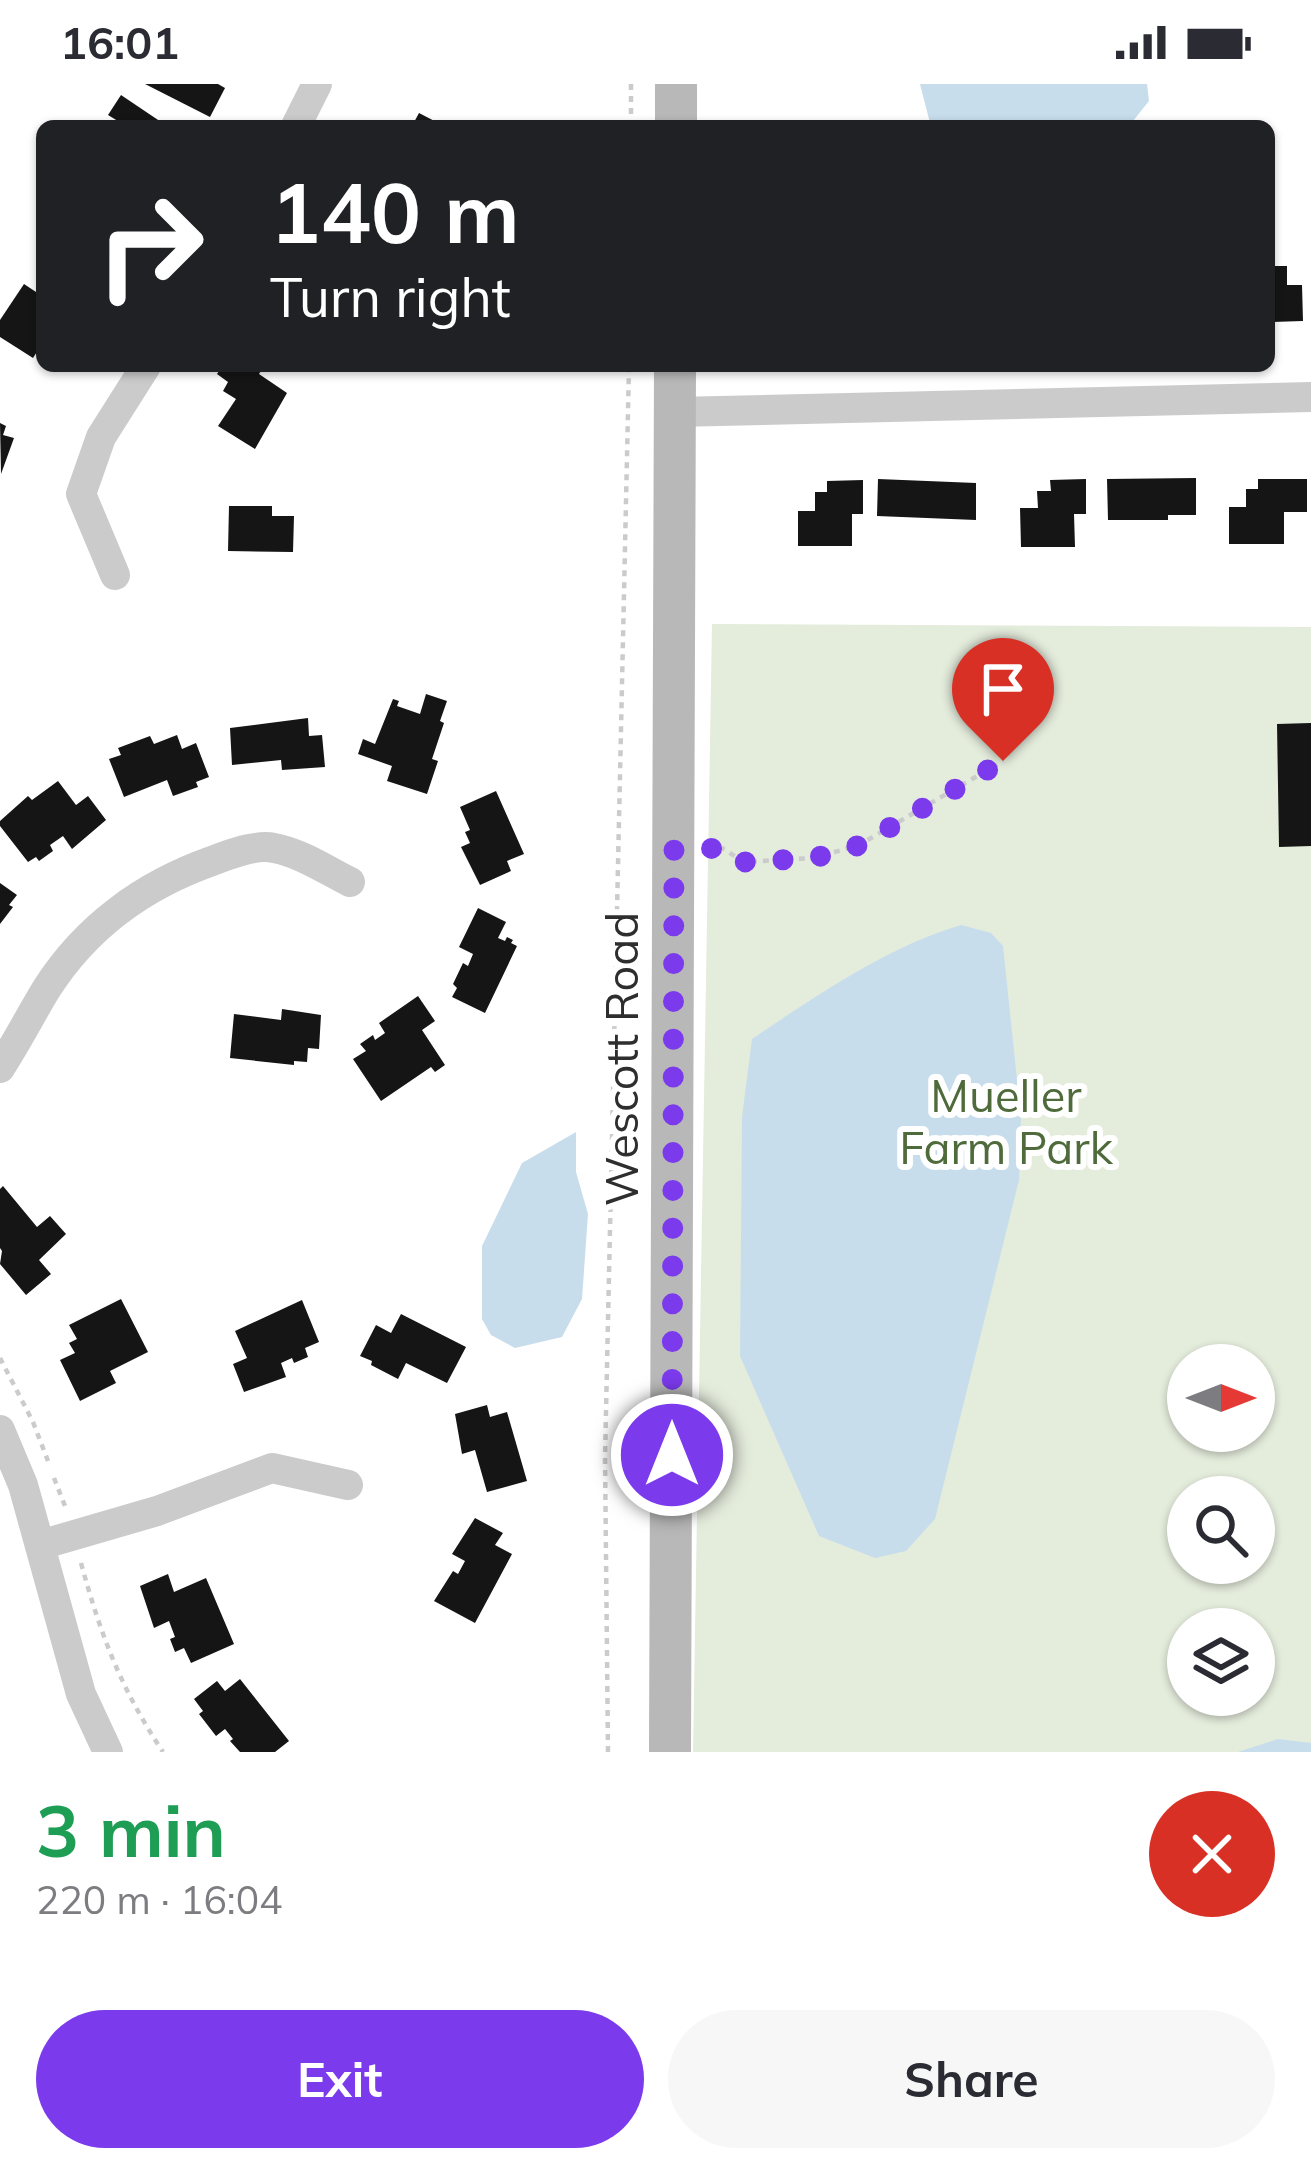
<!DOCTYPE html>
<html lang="en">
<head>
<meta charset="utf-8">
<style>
	:root { --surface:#fff; --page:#f7f7f7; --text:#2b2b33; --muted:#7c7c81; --accent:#7c3aed }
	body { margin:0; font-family:Mulish,sans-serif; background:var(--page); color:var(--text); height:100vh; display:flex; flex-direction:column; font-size:45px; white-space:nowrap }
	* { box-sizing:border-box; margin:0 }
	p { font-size:39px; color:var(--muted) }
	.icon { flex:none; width:66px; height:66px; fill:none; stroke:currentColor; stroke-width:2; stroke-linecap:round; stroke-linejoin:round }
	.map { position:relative; height:1668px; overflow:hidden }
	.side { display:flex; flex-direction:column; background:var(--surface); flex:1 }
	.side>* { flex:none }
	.top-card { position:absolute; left:36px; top:36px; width:1239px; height:252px; border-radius:18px; box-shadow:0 3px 9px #0004; background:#202124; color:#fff; overflow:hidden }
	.needle { width:78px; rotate:90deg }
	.tools { position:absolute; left:1167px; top:1260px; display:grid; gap:24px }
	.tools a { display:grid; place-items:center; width:108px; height:108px; border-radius:50%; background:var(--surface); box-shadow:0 3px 9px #0004; font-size:60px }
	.pin { position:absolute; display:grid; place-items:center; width:102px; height:102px; color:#fff; margin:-123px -51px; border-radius:50% 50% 50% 0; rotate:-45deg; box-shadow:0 0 12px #0007 }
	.pin .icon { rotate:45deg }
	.me { position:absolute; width:132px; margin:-66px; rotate:0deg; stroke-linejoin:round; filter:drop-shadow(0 0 9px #0008) }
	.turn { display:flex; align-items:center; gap:42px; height:252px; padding:0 36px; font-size:54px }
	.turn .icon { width:156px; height:156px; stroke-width:2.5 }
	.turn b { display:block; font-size:84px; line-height:102px }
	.round { display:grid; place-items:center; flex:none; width:126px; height:126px; border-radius:63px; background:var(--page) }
	.head { display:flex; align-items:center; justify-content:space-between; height:204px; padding:0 36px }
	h1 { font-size:72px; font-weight:700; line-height:90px; color:#1e9e55 }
	.primary-button { display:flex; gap:24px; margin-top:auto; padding:24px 36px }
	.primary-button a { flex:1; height:138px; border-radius:72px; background:var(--accent); color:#fff; font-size:48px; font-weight:700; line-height:138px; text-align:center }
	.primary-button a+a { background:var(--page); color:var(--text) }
	.status { display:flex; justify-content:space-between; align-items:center; height:84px; padding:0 60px; background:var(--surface); direction:ltr }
	.status svg { height:33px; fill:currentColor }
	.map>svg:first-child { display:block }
	.green { fill:#e4ecdc; fill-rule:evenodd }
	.water { fill:#c7ddec }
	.building { fill:#151515 }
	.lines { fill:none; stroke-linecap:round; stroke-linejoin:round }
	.path { stroke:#cbcbcb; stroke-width:4.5; stroke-dasharray:6 6; stroke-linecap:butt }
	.street { stroke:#cbcbcb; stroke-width:30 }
	.secondary { stroke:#b8b8b8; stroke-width:42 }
	.route { stroke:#7c3aed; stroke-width:21; stroke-dasharray:0 37.8 }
	.labels { text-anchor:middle; stroke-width:12; stroke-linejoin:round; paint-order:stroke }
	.street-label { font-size:45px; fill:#2e2e2e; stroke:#fff }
	.park-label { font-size:45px; fill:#4f6b3b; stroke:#fff }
</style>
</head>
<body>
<div class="status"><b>16:01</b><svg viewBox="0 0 49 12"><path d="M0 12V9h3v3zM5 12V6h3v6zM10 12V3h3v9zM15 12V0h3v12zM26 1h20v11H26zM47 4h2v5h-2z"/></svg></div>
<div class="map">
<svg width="1311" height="1668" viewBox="0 0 1311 1668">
	<rect width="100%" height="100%" fill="#fff"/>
	<path class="green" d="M712,540L1311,543V1668H693ZM1188,1281H1254V1347H1188ZM1188,1413H1254V1479H1188ZM1188,1545H1254V1611H1188Z"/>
	<g class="water">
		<polygon points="920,0 1147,0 1149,17 1129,42 933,42 930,39"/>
		<path d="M961,841L991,849L1003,862L1021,1034L1019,1096L935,1435L906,1467L875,1474L819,1452L740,1272L742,1033L752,955C816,912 887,863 961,841Z"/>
		<polygon points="576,1048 576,1088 588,1130 582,1215 562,1253 515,1264 491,1251 482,1235 482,1162 522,1079"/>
		<polygon points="1278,1655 1311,1659 1311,1668 1238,1668"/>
	</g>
	<g class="building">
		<polygon points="145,0 218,0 225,4 210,33"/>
		<polygon points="121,11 167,42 126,42 108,31"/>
		<polygon points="419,29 444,42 412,42"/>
		<polygon points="1269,182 1287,182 1287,201 1302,201 1303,237 1272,238 1272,229 1269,229"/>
		<polygon points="24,200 42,212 42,260 33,274 0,253 0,236"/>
		<polygon points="222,282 264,282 259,290 287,309 255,365 218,342 236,315 223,307 228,298 217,290"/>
		<polygon points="0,339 6,342 3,351 14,354 1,390"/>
		<polygon points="1196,394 1196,431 1168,431 1168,436 1108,436 1107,395"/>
		<polygon points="878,395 976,399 976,436 877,432"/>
		<polygon points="1086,395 1086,430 1074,430 1075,463 1021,463 1020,424 1038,424 1037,407 1051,407 1050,396"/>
		<polygon points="1258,395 1307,395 1307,428 1284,428 1284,460 1229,460 1229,423 1246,423 1246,405 1258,405"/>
		<polygon points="863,396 863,430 852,430 852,462 798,462 798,427 815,427 815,408 827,408 827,397"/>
		<polygon points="229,422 272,422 272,432 294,432 293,468 228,467"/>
		<polygon points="426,610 447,617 440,637 444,639 432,675 438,677 427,710 387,697 392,682 358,670 363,655 375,660 393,615 399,617 397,622 420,630"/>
		<polygon points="308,634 309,652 322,651 325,683 282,686 281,676 232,681 230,644"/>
		<polygon points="1311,639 1311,762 1279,763 1277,640"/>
		<polygon points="177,651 182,665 196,659 209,693 196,698 198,703 173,712 167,696 124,713 109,675 121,671 118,664 150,652 154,660"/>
		<polygon points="58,697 76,721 88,712 106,736 72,765 63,752 50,761 53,767 39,777 36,773 28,778 0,742 0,737 28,712 32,716"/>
		<polygon points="496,707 524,770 507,777 511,787 480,801 461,763 470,759 465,748 470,746 460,723"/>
		<polygon points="0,799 17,811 9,821 13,823 0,840"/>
		<polygon points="478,824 506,838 498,854 505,857 507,853 513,856 511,859 517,862 485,929 452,913 457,904 453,900 463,879 468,882 473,870 459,863"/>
		<polygon points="418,912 435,937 422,946 445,981 435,988 431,983 381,1017 353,975 366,967 360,960 373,951 375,956 385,949 379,939"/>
		<polygon points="282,925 321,931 319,965 308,964 307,978 294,977 294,981 230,974 234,930 281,936"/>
		<polygon points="3,1102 37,1143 50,1132 66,1150 39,1176 51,1190 26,1211 0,1180 2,1167 0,1164 0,1105"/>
		<polygon points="121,1215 148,1268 110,1287 116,1299 80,1317 60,1276 75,1269 69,1259 77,1255 69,1241"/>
		<polygon points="302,1216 319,1258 305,1264 308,1273 294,1279 292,1274 281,1279 286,1293 244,1308 233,1280 247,1274 235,1247"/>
		<polygon points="401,1230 466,1263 447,1299 406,1279 398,1295 371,1281 372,1277 360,1272 376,1241 391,1249"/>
		<polygon points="487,1321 490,1333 507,1328 527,1397 487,1408 475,1366 462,1370 455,1330"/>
		<polygon points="475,1434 503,1449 495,1461 512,1470 475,1539 434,1517 453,1487 458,1490 465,1477 452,1470"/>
		<polygon points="168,1490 174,1508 206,1494 234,1560 191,1579 184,1564 175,1568 170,1555 175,1553 169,1537 154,1544 140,1502"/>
		<polygon points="240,1595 289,1657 275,1668 240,1668 230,1657 233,1655 225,1645 216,1652 199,1630 203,1627 194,1615 217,1597 225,1607"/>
	</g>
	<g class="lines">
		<g class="path">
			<polyline points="631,0 631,42"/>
			<polyline points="707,764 722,764 744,778 814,774 859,761 1003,677"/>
			<polyline points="0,1274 33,1338 48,1377"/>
			<polyline points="54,1394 65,1422"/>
			<path d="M81,1479C101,1552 121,1605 163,1668"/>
			<polyline points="608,1668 605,1373 629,282"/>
		</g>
		<g class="street">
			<polyline points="296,42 317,0"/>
			<polyline points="675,328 1311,313"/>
			<polyline points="115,491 81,410 101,353 146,282"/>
			<path d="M0,984C17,958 31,930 47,904C86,843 144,801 212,777C230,770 256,760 274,764C301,769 326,786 350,798"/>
			<polyline points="0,1346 23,1401 81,1610 108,1668"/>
			<polyline points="40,1461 157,1427 272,1384 348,1401"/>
		</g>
		<g class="secondary">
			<polyline points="676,42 676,0"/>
			<polyline points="670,1668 675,282"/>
		</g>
	</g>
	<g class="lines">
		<polyline class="route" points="672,1371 674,766 722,764 744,778 814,774 860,761 1003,677"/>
	</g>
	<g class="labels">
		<g class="street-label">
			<text transform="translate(622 975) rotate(-90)" y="16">Wescott Road</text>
		</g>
		<g class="park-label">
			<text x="1006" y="1028">Mueller<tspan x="1006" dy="52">Farm Park</tspan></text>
		</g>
	</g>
</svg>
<div class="tools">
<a><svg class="needle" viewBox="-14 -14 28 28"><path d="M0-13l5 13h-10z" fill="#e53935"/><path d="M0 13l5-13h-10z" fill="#7c7c81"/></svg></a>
<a><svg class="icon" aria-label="search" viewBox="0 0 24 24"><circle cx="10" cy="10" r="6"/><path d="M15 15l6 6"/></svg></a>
<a><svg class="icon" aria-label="layers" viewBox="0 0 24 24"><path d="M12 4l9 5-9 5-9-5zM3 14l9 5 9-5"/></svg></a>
</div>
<div class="pin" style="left:1003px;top:677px;background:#d93025"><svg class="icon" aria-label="arrive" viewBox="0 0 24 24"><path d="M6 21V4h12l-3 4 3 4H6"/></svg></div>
<svg class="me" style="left:672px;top:1371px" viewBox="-20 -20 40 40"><circle r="17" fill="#7c3aed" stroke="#fff" stroke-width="3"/><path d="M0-11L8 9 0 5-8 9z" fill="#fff"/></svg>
<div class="top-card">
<div class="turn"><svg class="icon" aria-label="right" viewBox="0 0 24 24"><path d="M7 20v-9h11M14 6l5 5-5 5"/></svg><div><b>140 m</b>Turn right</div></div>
</div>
</div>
<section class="side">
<div class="head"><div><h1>3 min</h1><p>220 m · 16:04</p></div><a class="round" style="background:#d93025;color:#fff"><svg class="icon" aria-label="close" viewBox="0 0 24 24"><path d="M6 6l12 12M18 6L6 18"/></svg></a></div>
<div class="primary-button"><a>Exit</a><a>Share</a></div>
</section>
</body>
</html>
